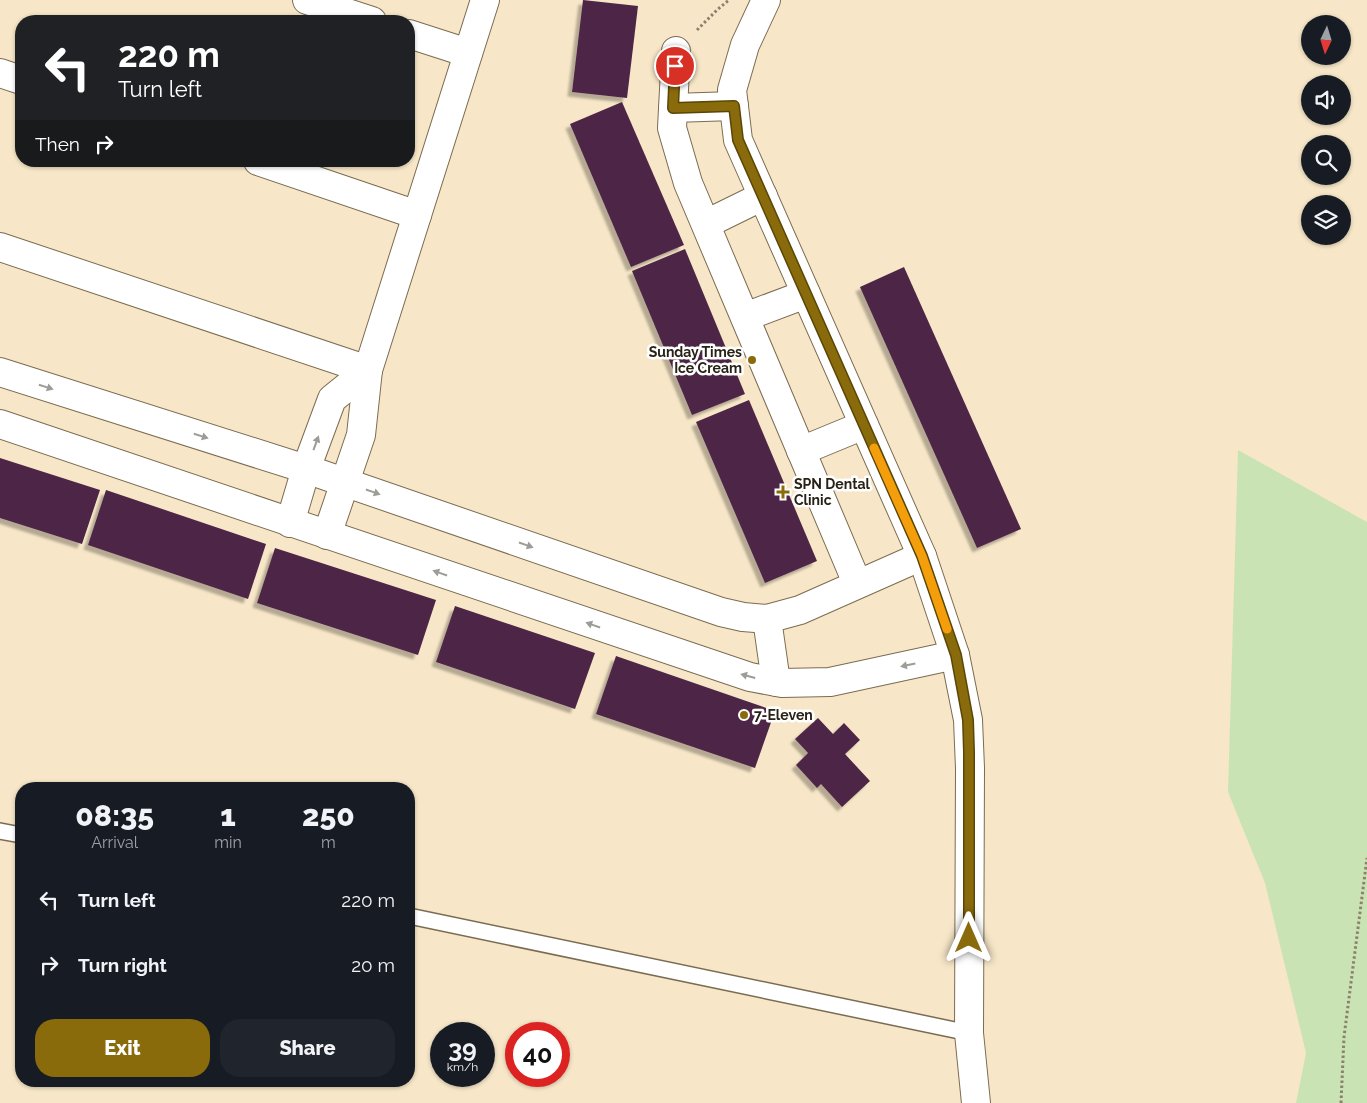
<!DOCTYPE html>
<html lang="en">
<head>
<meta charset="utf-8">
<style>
	:root { --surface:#171b24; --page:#20242c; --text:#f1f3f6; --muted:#9ea1a6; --accent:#8a6b0b }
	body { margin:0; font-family:Raleway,sans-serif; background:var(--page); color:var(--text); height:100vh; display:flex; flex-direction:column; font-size:19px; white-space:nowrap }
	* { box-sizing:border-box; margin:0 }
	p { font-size:16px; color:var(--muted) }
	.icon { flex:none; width:28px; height:28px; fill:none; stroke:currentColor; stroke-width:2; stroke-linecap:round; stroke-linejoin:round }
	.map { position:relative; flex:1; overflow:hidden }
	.side { position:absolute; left:15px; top:782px; width:400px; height:305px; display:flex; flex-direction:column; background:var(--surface); border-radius:20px; box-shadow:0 1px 4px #0004 }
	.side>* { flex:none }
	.guide { position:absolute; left:15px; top:15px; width:400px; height:152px; border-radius:20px; box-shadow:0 1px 4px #0004; background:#202124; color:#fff; overflow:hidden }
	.needle { width:32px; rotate:184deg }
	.buttons { position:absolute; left:1301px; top:15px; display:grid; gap:10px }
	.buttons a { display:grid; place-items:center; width:50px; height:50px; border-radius:50%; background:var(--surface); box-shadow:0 1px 4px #0004; font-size:25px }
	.speed { position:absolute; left:430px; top:1022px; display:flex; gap:10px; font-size:25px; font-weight:700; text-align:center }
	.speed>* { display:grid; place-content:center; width:65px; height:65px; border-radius:50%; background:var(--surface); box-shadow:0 1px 4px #0004; line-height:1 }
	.speed small { font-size:12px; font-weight:400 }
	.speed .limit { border:8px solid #d22; background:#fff; color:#111 }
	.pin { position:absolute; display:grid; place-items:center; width:42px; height:42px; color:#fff; margin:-21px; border:2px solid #fff; border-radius:50%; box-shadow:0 1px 5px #0007 }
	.me { position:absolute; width:55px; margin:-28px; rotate:0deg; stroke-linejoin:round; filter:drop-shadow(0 0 4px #0008) }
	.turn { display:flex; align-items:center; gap:18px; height:105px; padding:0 20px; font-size:22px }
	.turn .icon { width:65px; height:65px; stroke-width:2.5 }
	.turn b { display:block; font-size:35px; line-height:42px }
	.then { display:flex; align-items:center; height:48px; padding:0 20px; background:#0003; gap:10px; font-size:19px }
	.eta { display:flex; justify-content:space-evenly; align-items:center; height:85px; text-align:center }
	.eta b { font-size:30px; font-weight:800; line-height:35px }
	.button { display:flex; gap:10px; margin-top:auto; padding:10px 20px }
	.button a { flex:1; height:58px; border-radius:20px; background:var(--accent); color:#fff; font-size:20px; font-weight:800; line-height:58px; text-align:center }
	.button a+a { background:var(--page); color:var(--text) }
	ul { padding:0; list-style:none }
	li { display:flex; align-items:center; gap:15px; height:65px; padding:0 20px }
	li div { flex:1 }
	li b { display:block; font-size:19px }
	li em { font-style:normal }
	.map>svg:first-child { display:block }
	.green { fill:#cae3b4 }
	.building { fill:#4e2646; filter:url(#shadow) }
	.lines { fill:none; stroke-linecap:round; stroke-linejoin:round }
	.service-casing { stroke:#7b6c51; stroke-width:18 }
	.minor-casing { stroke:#7b6c51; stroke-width:30 }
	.tertiary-casing { stroke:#7b6c51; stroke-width:30 }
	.path { stroke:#8c816c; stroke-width:3; stroke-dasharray:2.5 2.5; stroke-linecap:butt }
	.service { stroke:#fff; stroke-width:15 }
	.minor { stroke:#fff; stroke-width:28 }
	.tertiary { stroke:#fff; stroke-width:28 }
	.oneway { fill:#9e9c96 }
	.route-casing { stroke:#5a4607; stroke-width:12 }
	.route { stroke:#8a6b0b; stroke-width:9 }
	.slow { stroke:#f59e0b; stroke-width:9 }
	.poi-dot { fill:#8a6b0b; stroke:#fff; stroke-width:2 }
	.labels { text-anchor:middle; stroke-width:5; stroke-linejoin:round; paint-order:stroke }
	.poi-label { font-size:14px; font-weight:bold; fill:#282216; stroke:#fff; text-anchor:start }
</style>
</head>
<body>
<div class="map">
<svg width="1367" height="1103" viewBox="0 0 1367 1103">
	<defs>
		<filter id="shadow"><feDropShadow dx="-4.5" dy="4.5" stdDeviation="1" flood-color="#0004"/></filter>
	</defs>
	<rect width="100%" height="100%" fill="#f7e7c8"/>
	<polygon class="green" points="1238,450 1367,522 1367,1103 1296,1103 1306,1053 1265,883 1228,792"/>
	<g class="building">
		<polygon points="583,0 638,6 627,98 572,92"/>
		<polygon points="622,102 684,245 631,267 570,124"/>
		<polygon points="685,249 745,394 692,415 632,271"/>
		<polygon points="904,267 1021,529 977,548 860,287"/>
		<polygon points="749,400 817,561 765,583 696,422"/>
		<polygon points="0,458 100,490 82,544 0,518"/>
		<polygon points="106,490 266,544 248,599 88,545"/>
		<polygon points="275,548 436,600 418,655 257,603"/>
		<polygon points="455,606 595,653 575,709 436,662"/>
		<polygon points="616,656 775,711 755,768 596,714"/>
		<polygon points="818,718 833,734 844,723 860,740 845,754 870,781 842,807 821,784 817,788 796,765 808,753 795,739"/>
	</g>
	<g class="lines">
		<g class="service-casing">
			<g id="service">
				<polyline points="0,831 21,835"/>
				<polyline points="409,916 969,1033"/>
			</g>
		</g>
		<g class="minor-casing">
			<g id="minor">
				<polyline points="307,0 372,21"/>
				<polyline points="409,34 468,53"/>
				<polyline points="676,51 672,128 688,183 857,583"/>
				<polyline points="0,73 21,80"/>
				<polyline points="673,108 734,106"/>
				<polyline points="258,161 417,215"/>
				<polyline points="706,224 763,196"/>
				<polyline points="0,247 368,370"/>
				<polyline points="745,317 806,294"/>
				<polyline points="0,372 306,469 721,612 743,617 767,619 800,610 922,556"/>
				<polyline points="0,424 750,677 782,683 830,682 955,655"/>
				<polyline points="801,451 864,425"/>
				<polyline points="290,523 306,469 332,399 368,370"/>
				<polyline points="327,535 361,435 368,370 485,0"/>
				<polyline points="767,619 776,682"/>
			</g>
		</g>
		<g class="tertiary-casing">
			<polyline id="tertiary" points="766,0 745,45 732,90 738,140 922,556 955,655 968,720 970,768 969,1033 976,1103"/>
		</g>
		<g class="path">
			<polyline points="697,30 718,9 729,0"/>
			<polyline points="1341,1103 1344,1037 1367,858"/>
		</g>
		<use href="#service" class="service"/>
		<use href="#minor" class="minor"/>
		<use href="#tertiary" class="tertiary"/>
	</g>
	<defs><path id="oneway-solid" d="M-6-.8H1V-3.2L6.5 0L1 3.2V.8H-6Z" transform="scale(1.25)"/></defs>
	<g class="oneway">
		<use href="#oneway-solid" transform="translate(46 387) rotate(18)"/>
		<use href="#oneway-solid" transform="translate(201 436) rotate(18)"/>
		<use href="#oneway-solid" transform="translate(316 443) rotate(-70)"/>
		<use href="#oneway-solid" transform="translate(373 492) rotate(19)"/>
		<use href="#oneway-solid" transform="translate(526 545) rotate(19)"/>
		<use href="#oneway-solid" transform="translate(440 573) rotate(-161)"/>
		<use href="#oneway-solid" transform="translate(593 625) rotate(-161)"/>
		<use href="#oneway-solid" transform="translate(908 665) rotate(168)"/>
		<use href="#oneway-solid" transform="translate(748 676) rotate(-165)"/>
	</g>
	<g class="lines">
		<g class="route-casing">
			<polyline id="route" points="675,66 673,108 734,106 738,140 922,556 956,655 968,720 969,752 969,938"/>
		</g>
		<use href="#route" class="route"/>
		<polyline class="slow" points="874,448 922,556 947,629"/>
	</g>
	<g class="poi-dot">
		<circle cx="752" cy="360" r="5"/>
		<path d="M780.5 484.5h5v5h5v5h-5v5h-5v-5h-5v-5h5z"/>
		<circle cx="744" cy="715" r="5"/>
	</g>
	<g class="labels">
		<g class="poi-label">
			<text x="742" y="357" text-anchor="end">Sunday Times<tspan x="742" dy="16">Ice Cream</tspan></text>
			<text x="794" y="489">SPN Dental<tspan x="794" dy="16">Clinic</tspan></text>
			<text x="754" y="720">7-Eleven</text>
		</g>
	</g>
</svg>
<div class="buttons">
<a><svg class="needle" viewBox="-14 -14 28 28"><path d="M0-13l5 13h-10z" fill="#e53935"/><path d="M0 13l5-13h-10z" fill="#9ea1a6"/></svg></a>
<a><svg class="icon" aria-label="sound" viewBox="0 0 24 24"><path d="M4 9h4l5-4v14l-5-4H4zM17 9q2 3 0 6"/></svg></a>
<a><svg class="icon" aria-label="search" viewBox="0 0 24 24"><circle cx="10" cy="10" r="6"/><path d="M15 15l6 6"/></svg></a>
<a><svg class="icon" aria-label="layers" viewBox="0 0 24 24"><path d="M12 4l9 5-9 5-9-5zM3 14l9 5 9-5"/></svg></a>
</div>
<div class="speed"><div>39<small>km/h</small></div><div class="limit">40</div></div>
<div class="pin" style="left:675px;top:66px;background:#d93025"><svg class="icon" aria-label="arrive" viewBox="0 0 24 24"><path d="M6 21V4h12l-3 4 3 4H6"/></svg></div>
<svg class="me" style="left:969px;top:938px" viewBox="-20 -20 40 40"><path d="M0-17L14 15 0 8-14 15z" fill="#8a6b0b" stroke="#fff" stroke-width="4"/></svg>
<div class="guide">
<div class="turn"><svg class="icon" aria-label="left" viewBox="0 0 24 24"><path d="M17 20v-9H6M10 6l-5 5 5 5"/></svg><div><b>220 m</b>Turn left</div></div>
<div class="then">Then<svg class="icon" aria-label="right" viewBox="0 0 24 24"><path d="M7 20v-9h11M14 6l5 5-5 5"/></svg></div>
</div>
<section class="side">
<div class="eta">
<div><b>08:35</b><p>Arrival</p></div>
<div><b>1</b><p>min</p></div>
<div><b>250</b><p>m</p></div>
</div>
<ul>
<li><svg class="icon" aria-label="left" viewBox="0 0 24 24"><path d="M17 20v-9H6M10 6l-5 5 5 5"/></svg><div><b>Turn left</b></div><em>220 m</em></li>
<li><svg class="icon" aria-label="right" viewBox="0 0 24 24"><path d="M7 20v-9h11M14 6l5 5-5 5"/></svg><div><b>Turn right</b></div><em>20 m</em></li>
</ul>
<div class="button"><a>Exit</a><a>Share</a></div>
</section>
</div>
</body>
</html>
